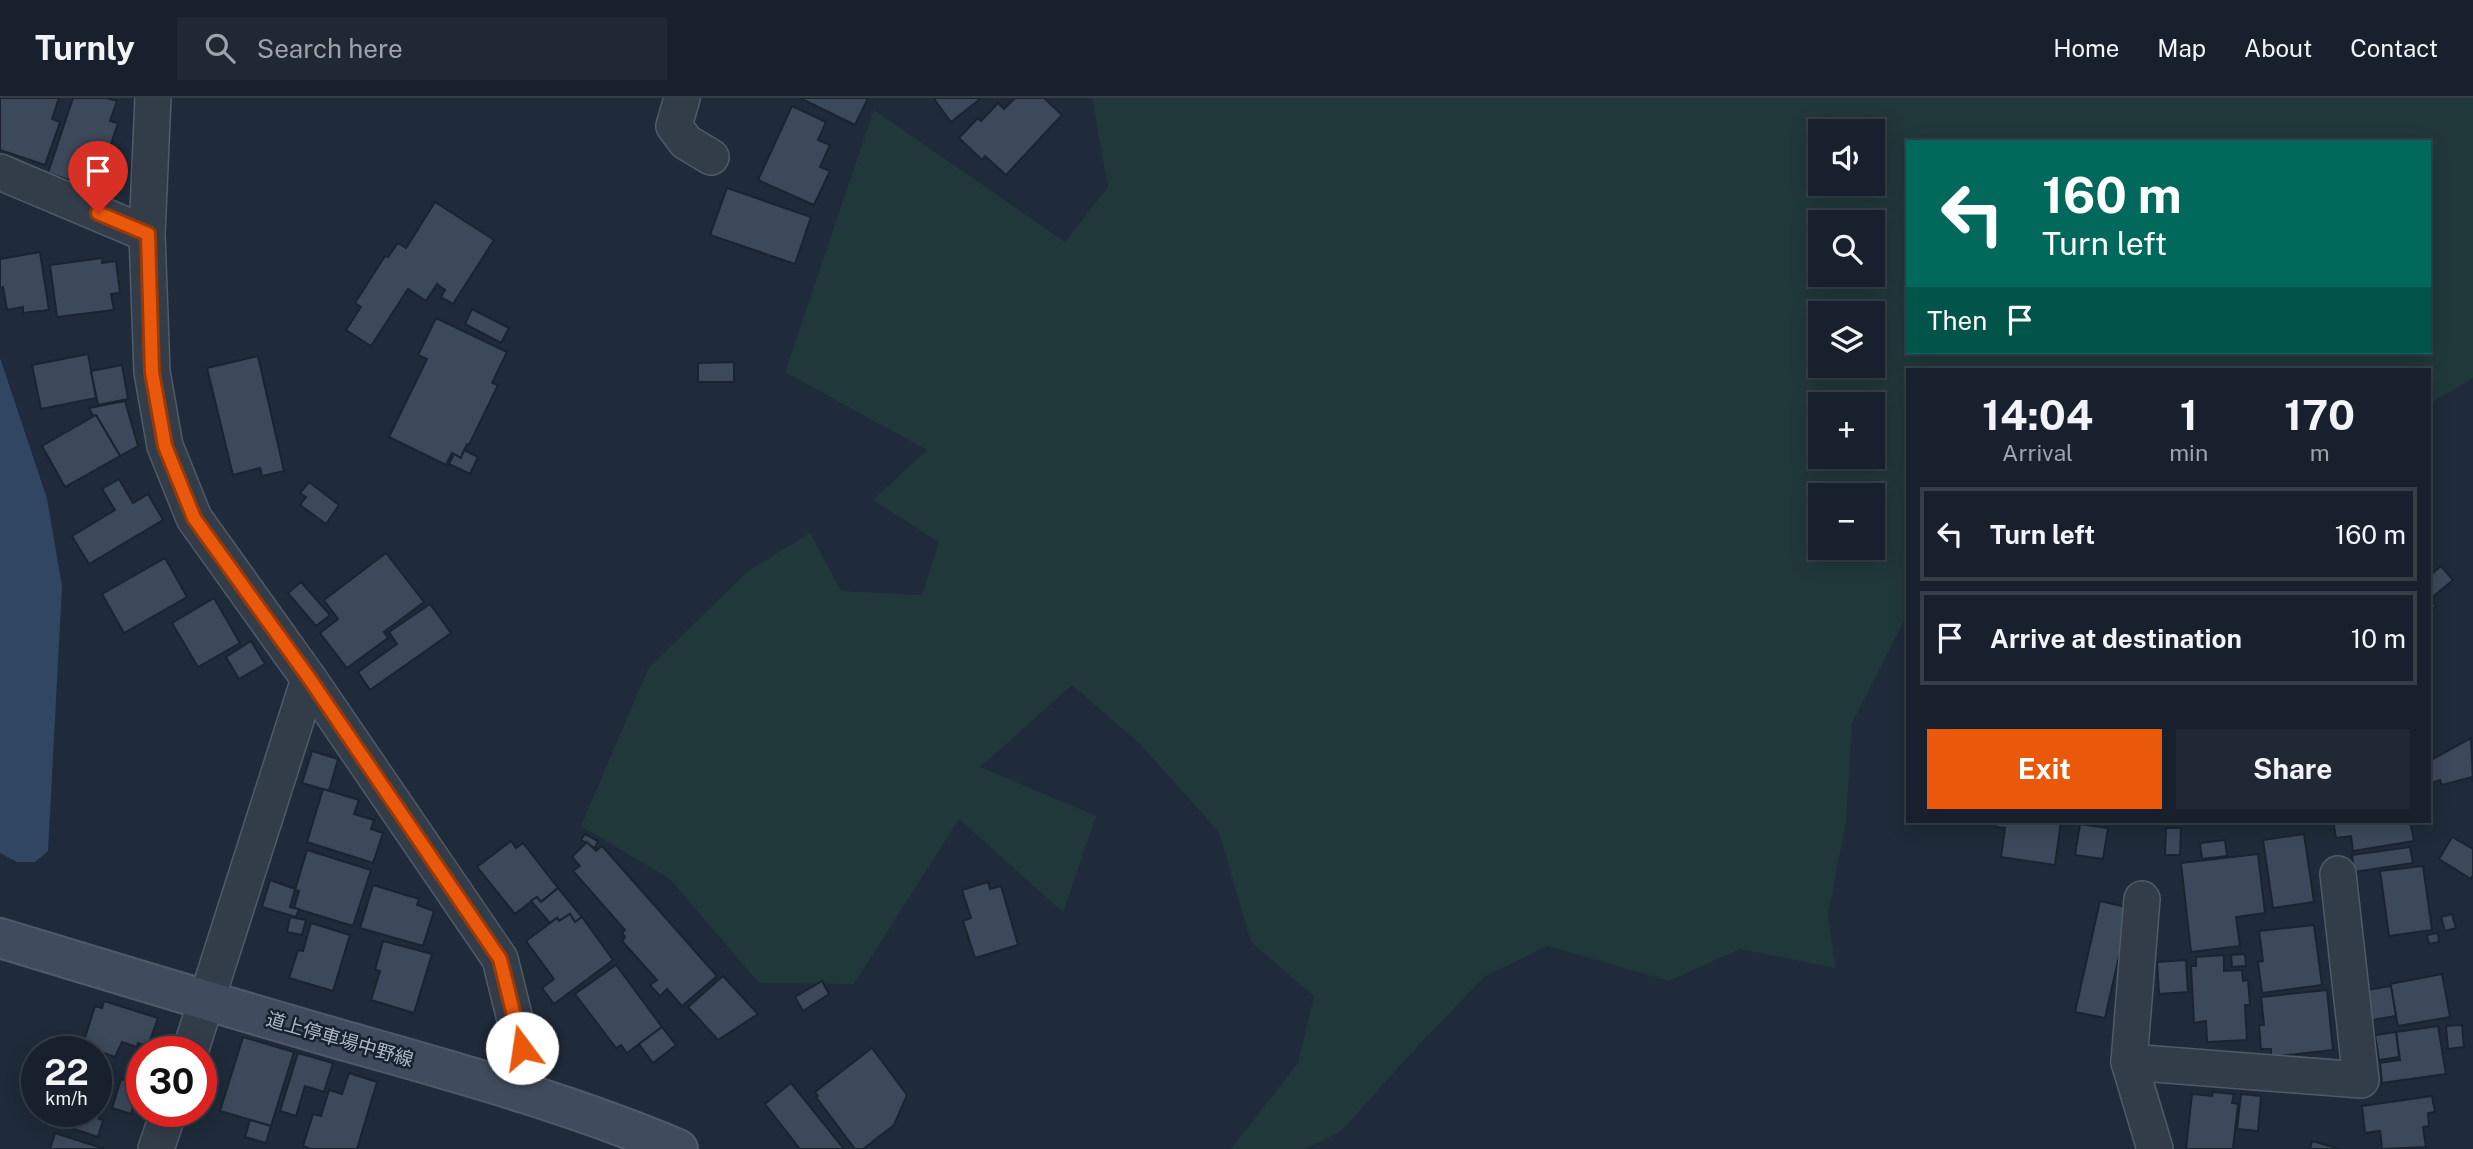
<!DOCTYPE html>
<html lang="en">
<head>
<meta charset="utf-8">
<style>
	:root { --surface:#17202c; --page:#202834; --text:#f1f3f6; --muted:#9ea3a9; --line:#363e48; --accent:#ea580c }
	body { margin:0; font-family:"Public Sans","Noto Sans JP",sans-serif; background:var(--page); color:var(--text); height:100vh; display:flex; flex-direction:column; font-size:26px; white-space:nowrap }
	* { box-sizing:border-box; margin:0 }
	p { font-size:23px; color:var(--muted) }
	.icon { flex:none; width:38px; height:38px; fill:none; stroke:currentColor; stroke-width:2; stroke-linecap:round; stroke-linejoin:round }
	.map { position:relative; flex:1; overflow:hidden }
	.panel { position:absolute; left:1906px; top:270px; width:525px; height:455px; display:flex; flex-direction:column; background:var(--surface); border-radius:0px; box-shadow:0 4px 18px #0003,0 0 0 2px var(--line) }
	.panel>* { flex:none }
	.top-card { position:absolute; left:1906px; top:42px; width:525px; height:214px; border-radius:0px; box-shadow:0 4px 18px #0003,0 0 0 2px var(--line); background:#00695c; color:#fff; overflow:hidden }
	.buttons { position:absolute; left:1808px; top:21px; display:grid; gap:14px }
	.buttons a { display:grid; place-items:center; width:77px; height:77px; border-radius:0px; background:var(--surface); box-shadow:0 4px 18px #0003,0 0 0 2px var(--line); font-size:35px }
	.speed { position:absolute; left:21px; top:938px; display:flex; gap:14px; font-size:35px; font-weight:700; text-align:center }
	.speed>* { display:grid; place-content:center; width:91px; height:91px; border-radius:50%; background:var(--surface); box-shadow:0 4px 18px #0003,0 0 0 2px var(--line); line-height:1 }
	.speed small { font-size:18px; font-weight:400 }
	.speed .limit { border:10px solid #d22; background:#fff; color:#111 }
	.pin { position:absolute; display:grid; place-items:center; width:60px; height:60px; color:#fff; margin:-72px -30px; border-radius:50% 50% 50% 0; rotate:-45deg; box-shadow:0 0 7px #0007 }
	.pin .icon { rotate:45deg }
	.me { position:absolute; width:77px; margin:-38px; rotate:346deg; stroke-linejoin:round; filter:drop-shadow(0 0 5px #0008) }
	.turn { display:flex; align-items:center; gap:24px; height:147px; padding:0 21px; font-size:32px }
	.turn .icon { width:91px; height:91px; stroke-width:2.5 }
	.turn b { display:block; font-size:49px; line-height:60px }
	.then { display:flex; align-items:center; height:66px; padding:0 21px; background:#0003; gap:14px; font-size:26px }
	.eta { display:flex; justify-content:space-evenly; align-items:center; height:119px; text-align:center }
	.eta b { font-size:42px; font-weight:700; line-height:49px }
	.button { display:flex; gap:14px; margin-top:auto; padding:14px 21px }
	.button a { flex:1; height:80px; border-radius:0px; background:var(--accent); color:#fff; font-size:28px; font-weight:700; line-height:80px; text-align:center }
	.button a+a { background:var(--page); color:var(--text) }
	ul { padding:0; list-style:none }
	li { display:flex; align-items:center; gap:21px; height:94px; margin:0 14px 10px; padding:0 7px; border:4px solid var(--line); border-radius:0px }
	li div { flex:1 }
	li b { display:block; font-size:26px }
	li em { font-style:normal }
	header { display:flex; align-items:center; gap:42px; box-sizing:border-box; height:98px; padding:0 35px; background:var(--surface); border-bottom:2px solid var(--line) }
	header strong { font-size:33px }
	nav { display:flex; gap:38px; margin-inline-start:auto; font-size:24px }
	.search { width:490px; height:63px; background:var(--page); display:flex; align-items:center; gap:18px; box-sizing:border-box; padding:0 24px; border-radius:0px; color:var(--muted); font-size:26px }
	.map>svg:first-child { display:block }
	.green { fill:#21383b; fill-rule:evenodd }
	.water { fill:#314662 }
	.building { fill:#3b495a; stroke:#1a2430; stroke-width:2 }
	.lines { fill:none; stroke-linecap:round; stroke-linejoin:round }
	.street-casing { stroke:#505a68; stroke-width:38 }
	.secondary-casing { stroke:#505a68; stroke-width:42 }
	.street { stroke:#333d4a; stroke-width:35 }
	.secondary { stroke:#404c5d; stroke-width:38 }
	.route-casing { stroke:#983908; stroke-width:18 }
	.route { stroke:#ea580c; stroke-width:12 }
	.labels { text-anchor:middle; stroke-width:5; stroke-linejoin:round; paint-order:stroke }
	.street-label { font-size:19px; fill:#adb7c7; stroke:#18222e }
</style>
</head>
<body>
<header>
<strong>Turnly</strong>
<div class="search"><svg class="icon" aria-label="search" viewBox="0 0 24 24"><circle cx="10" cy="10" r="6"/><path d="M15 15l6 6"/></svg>Search here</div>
<nav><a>Home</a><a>Map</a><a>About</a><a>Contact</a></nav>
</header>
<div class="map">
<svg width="2473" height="1051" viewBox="0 0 2473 1051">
	<rect width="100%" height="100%" fill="#1f2b3a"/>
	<path class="green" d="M1092,0H2473V280L2429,306V271H1908L1907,523H1904L1852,625L1846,724L1828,816L1835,870L1740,851L1669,883L1548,848L1485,878L1416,950L1340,1034L1305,1051H1231L1298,965L1314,898L1251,844L1219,734L1141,647L1072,587L980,669L1096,718L1063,814L959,721L854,886L759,885L670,781L581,728L648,571L748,473L810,435L841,493L922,497L939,444L873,402L927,352L785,274L874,12L1065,144L1108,89ZM1820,33H1872V86H1820ZM1908,44H2429V254H1908ZM1820,124H1872V177H1820ZM1820,215H1872V268H1820ZM1820,306H1872V359H1820ZM1820,397H1872V450H1820Z"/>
	<polygon class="water" points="0,260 47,401 62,488 48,753 35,764 17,764 0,755"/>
	<g class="building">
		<polygon points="0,0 59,0 52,21 60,24 45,67 0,52"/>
		<polygon points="73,0 106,0 117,3 110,23 118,25 109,52 117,54 104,94 48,75"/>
		<polygon points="800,0 868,0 855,27"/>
		<polygon points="936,0 979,0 980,1 951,24 934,1"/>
		<polygon points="1015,0 1044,0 1062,17 1006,77 985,58 982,62 959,40 978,20 981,23 998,5 1004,11"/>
		<polygon points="792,8 826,24 818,42 830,47 820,69 830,73 814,107 758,82"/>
		<polygon points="727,90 811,119 795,166 710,137"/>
		<polygon points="435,104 494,142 453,206 441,199 445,192 437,186 426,203 408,191 371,248 346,232 361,209 355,205 385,158 388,159 398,145 406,150"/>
		<polygon points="40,154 49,212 23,215 23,209 7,212 3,189 0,190 0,161"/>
		<polygon points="102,160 102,165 116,163 120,195 111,196 114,212 57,219 50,167"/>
		<polygon points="472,211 509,230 501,245 465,226"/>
		<polygon points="436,220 507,254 492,285 498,287 469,347 467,346 461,360 452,355 446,367 389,339 427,261 418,257"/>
		<polygon points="88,256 96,300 41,311 32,267"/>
		<polygon points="258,258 284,373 262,378 260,370 233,377 207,270"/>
		<polygon points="734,264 734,284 698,284 698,265"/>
		<polygon points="122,267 128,301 98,307 91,273"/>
		<polygon points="125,303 138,348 120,358 96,317 93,318 89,310"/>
		<polygon points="96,317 120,358 65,389 42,348"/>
		<polygon points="464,352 478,359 470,376 449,366 454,356 461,360"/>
		<polygon points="119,381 133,405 148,396 163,422 89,466 72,438 115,412 102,391"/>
		<polygon points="309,384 339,407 326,426 300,407 306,399 300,395"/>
		<polygon points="386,455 424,504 384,534 388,540 347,570 320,535 338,521 324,502"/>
		<polygon points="165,460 187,499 124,535 102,496"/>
		<polygon points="2441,468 2453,482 2430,501 2436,508 2429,514 2429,478"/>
		<polygon points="301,484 330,517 316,528 288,495"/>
		<polygon points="214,500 240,545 198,569 172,525"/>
		<polygon points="430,506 451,535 370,592 358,574 397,546 389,534"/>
		<polygon points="251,543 265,566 239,581 226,559"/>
		<polygon points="2471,640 2473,684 2472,679 2442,687 2440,682 2429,686 2429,663"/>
		<polygon points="312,653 338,661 329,693 302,685"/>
		<polygon points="323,691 359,702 354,716 374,722 371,731 383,735 373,765 307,744"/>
		<polygon points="1996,723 2061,723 2055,767 2001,759 2005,730 1996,729"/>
		<polygon points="2333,723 2410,723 2414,743 2353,753 2351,738 2336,740"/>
		<polygon points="2080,726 2108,730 2103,761 2075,757"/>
		<polygon points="2166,730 2181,730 2180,757 2165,757"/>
		<polygon points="585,736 598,743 595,750 581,742"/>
		<polygon points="2304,736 2314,804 2273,810 2263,742"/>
		<polygon points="2452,739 2473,751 2473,777 2471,781 2439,761"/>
		<polygon points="2225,742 2227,758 2202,761 2200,745"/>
		<polygon points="511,743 516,750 523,745 558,790 541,804 537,799 515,816 477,769"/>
		<polygon points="587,744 596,753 602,748 717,878 682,908 667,891 660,898 650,887 657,882 622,843 625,839 622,835 625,832 573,773 580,768 572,759"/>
		<polygon points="2410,749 2413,765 2354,774 2352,757"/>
		<polygon points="307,752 371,772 353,828 294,810 299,793 295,792"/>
		<polygon points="2258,756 2265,815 2236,819 2240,848 2191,854 2181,765"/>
		<polygon points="2423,768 2432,832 2389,838 2380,773"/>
		<polygon points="270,782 295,791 290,809 299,811 296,819 262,809"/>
		<polygon points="988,784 990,791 1001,788 1018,847 975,860 963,823 971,820 962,792"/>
		<polygon points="373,787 419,801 417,807 434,813 423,848 360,830"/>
		<polygon points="558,790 582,819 575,824 570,816 559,823 557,820 550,825 531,803 537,799 541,804"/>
		<polygon points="2100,803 2130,810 2105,920 2075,914"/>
		<polygon points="570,816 575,824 582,819 613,862 554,906 542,890 554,881 526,843 557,820 559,823"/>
		<polygon points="2452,816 2456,830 2445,833 2441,819"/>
		<polygon points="290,819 306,822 302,837 287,834"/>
		<polygon points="311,825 350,837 333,893 289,880 298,852 303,853"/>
		<polygon points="2314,827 2322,887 2262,895 2258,864 2263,863 2259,833"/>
		<polygon points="2438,835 2439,844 2429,846 2427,837"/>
		<polygon points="383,843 432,856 414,915 371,902 380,873 375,872"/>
		<polygon points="2245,856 2246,868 2232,869 2231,857"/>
		<polygon points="2224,857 2224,873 2242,872 2243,883 2248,882 2250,907 2245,907 2247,942 2207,944 2206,923 2194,925 2191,868 2196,868 2196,859"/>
		<polygon points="2186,862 2188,894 2159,896 2157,864"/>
		<polygon points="616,867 662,929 627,955 621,947 616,950 575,896"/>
		<polygon points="2442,876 2450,919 2398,928 2390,886"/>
		<polygon points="723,878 758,916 718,942 688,909"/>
		<polygon points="822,883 829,896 803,913 795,899"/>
		<polygon points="2391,888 2396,918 2372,922 2367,892"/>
		<polygon points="2327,892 2333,952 2271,959 2271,951 2261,951 2259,927 2264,927 2261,899"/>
		<polygon points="104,903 158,920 148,948 138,945 137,949 122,944 115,959 89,950 91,945 84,943 95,908 102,910"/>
		<polygon points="2462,927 2464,949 2448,951 2446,928"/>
		<polygon points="2438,928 2446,976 2382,985 2380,965 2400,962 2396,934"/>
		<polygon points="662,929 676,947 653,965 639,946"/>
		<polygon points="2396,934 2399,959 2379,962 2375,937"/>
		<polygon points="243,939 294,954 271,1028 220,1013"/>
		<polygon points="872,950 907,997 894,1027 863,1051 855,1051 816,999 818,998 815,994"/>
		<polygon points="298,955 333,965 324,994 305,988 296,1018 280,1013"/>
		<polygon points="96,972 112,977 99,1021 103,1022 98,1039 53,1024 57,1013 96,1013"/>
		<polygon points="349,975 377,984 357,1051 311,1051 303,1048 313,1016 321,1018 329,992 342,996"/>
		<polygon points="121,981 140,987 131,1016 112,1010"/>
		<polygon points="791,985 844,1051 800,1051 765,1006"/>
		<polygon points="2213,994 2234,996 2232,1005 2238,1006 2233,1051 2186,1051 2192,996 2212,998"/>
		<polygon points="2241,996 2261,998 2258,1033 2237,1031"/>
		<polygon points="2432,998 2435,1014 2428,1015 2429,1028 2423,1029 2426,1049 2382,1051 2380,1033 2365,1035 2362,1008"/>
		<polygon points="250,1022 271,1028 266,1045 245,1039"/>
		<polygon points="55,1035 105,1051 50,1051"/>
		<polygon points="2312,1043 2340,1051 2310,1051"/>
	</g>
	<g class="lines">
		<g class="street-casing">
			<g id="street">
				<polyline points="153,0 147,136 152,274 165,348 194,420 309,581 500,861 522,950 509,990"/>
				<polyline points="682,0 674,28 686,44 711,59"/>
				<polyline points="0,74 147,136"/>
				<polyline points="2142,801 2129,964 2155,1051"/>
				<polyline points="190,954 309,581"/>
				<polyline points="2129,964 2361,982 2338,776"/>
				<polyline points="156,1051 169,1013"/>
			</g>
		</g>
		<g class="secondary-casing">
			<path id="secondary" d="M0,840C112,874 223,908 335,940C451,973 567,1004 678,1051"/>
		</g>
		<use href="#street" class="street"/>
		<use href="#secondary" class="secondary"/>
	</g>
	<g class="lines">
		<g class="route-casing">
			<polyline id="route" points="98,115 148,136 152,274 165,348 194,420 309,580 500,861 522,950"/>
		</g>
		<use href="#route" class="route"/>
	</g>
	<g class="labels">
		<g class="street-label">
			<text transform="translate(340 941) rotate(16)" y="7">道上停車場中野線</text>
		</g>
	</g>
</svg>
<div class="buttons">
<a><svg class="icon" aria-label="sound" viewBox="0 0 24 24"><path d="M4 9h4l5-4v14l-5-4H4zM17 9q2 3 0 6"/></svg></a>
<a><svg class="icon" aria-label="search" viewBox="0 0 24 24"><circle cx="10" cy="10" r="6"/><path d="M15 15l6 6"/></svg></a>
<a><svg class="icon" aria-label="layers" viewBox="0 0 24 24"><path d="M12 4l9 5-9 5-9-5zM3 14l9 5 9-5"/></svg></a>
<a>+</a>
<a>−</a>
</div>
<div class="speed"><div>22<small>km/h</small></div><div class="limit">30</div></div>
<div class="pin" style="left:98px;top:115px;background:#d93025"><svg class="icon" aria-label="arrive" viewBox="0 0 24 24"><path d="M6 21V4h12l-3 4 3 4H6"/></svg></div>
<svg class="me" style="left:522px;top:950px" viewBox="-20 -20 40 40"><circle r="19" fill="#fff"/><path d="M0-13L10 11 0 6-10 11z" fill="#ea580c"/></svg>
<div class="top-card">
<div class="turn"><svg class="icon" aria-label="left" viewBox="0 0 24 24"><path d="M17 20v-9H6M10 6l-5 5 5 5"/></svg><div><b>160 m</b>Turn left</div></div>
<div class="then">Then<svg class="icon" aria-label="arrive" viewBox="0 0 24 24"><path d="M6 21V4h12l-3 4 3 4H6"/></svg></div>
</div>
<section class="panel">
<div class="eta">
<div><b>14:04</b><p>Arrival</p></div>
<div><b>1</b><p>min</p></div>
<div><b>170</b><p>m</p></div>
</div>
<ul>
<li><svg class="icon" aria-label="left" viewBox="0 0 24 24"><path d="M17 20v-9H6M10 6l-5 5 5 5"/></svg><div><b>Turn left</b></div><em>160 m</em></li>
<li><svg class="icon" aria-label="arrive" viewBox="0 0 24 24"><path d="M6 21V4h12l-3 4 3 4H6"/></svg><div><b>Arrive at destination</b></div><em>10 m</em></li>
</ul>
<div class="button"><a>Exit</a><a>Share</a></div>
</section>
</div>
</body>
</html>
